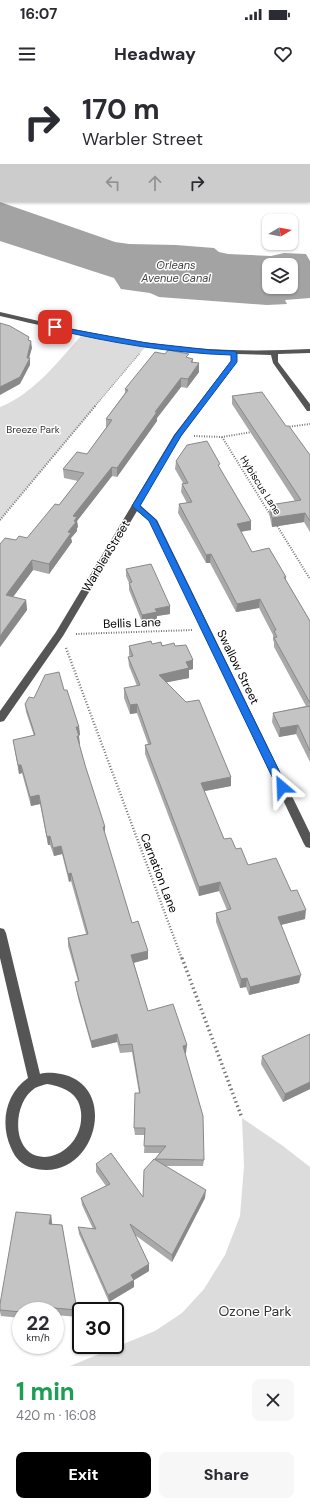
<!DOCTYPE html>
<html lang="en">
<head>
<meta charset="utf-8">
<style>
	:root { --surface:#fff; --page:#f7f7f7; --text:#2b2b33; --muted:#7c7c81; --accent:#000 }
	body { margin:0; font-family:"DM Sans",sans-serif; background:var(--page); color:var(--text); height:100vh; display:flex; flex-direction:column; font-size:15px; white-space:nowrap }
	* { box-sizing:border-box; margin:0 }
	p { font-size:13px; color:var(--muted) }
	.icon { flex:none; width:22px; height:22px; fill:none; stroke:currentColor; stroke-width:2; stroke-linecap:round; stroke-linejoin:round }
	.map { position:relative; height:1286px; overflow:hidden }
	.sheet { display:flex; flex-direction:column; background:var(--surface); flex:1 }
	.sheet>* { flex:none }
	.guide { position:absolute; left:0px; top:0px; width:310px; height:122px; box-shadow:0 1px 3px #0004; background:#fff; color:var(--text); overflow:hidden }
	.needle { width:26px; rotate:80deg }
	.tools { position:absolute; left:262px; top:134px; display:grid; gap:8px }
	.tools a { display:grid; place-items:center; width:36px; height:36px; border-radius:8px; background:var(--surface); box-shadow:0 1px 3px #0004; font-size:20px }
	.speed { position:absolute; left:12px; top:1222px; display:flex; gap:8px; font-size:20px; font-weight:700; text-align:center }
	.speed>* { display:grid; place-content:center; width:52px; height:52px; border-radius:50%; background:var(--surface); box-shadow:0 1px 3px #0004; line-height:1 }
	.speed small { font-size:10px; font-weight:400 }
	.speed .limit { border:2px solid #111; border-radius:6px; background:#fff; color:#111 }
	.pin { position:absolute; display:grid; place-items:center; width:34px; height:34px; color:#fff; margin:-17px; border-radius:8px; box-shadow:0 2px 6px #0006 }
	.me { position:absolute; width:44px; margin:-22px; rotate:334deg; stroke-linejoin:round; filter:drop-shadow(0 0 3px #0008) }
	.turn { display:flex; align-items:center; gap:14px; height:84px; padding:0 16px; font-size:18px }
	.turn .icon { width:52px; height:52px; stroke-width:2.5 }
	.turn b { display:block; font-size:28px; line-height:34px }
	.lanes { display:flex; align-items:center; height:38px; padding:0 16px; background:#0003; justify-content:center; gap:20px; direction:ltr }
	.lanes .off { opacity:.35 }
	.round { display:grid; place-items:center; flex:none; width:42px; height:42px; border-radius:8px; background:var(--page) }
	.head { display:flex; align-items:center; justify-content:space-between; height:68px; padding:0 16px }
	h1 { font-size:24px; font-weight:800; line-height:30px; color:#1e9e55 }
	.button { display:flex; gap:8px; margin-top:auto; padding:8px 16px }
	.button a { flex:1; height:46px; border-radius:8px; background:var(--accent); color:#fff; font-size:16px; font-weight:800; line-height:46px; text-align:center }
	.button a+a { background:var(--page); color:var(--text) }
	.status { display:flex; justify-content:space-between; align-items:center; height:28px; padding:0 20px; background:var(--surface); direction:ltr }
	.status svg { height:11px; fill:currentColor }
	header { display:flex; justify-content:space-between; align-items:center; height:52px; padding:0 16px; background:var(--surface); font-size:18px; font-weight:800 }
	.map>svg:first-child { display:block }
	.green { fill:#dcdcdc }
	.water { fill:#a3a3a3; fill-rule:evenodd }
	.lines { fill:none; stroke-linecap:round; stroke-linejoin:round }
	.path-far3 { stroke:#777; stroke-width:1.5; stroke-dasharray:0.5 1.5; stroke-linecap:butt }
	.path-far2 { stroke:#777; stroke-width:2; stroke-dasharray:1 1.5; stroke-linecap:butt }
	.path-far1 { stroke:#777; stroke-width:2.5; stroke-dasharray:1 2; stroke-linecap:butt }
	.path { stroke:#777; stroke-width:3.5; stroke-dasharray:1.5 3; stroke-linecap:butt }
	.minor { fill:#555; fill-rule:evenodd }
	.wall { fill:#a9a9a9 }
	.shaded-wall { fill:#898989 }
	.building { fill:#c4c4c4; stroke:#898989 }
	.route { fill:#1a73e8; stroke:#114b97 }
	.labels { text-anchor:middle; stroke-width:3; stroke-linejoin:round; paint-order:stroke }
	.far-park-label { font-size:10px; fill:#333; stroke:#fff }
	.far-street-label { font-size:10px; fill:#000; stroke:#fff }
	.far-water-label { font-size:11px; font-style:italic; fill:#444; stroke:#fff }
	.street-label { font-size:12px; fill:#000; stroke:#fff }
	.near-park-label { font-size:14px; fill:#333; stroke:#fff }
</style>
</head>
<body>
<div class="status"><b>16:07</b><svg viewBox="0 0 49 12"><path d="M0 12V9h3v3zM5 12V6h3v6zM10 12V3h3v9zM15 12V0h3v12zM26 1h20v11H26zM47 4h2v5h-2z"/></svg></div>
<header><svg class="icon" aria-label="menu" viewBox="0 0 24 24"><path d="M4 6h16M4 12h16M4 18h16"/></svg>Headway<svg class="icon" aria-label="heart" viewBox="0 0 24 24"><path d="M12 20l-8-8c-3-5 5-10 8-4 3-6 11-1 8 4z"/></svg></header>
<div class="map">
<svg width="310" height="1286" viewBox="0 0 310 1286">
	<rect width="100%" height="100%" fill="#fff"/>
	<g class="green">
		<path d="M83,254L147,265L0,440V327C35,313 58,281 83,254Z"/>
		<polygon points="242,1038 283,1066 310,1087 310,1286 70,1286 155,1251 182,1233 204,1209 225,1175 240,1136 244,1086"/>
	</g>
	<path class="water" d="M0,122L115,162L129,164L176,165L214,168L219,172L228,174L271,176L284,173L306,174L310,181V218L285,220L287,224L267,225L159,217L150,213L121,209L114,198L0,161ZM269,185H291V207H269Z"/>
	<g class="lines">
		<polyline class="path-far3" points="95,326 140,273"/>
		<g class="path-far2">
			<polyline points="287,347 310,344"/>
			<polyline points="194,356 222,357 252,352"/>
			<polyline points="222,357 271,436"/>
			<polyline points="0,440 96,325"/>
			<polyline points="276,444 310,499"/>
			<polyline points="76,554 193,550"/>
		</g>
		<polyline class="path-far1" points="66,568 182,879"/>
		<polyline class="path" points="182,878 242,1038"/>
		<g class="minor">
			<polygon points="32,0 39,0 40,1 33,1"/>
			<polygon points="0,87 1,88 1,92 0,91"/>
			<path d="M0,232C63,247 127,262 192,268C231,271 270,271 310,269V273L278,274V282L310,324V331H307L273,283L271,275L237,274V281L181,356L140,425L157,440L310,753V768L306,767L304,764L150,441L137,431L63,556L4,641L0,642V631L56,552L174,355L231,281V274C152,270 76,254 0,236Z"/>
			<path d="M0,848L4,849L6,853L40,994C48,992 53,993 61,994C122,1006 94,1105 32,1088C22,1085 15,1078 11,1068C0,1044 5,1014 28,998L0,878ZM47,1004C64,1007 79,1013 81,1032C85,1073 32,1095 20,1058C15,1041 20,1018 35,1008C39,1006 43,1005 47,1004Z"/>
		</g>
	</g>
	<g class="wall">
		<rect x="0" y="4" width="1" height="75"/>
		<polygon points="189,278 193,279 193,282 199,292 187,308 181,307 157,338 157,341 117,397 112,396 77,441 78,447 77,448 77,451 71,458 72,462 49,494 33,490 13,517 26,520 27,530 0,567 16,460 27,458 59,425 78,401 64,398 63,389 87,374 106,348 106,339 125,313 125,309"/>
		<polygon points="232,316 286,346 310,375 310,452 304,442 272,447 269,433 270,425 295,421 232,324"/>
		<polygon points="176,381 220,389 251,441 251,450 241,452 252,472 286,497 286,500 310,541 310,682 296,654 279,657 272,642 273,633 306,626 274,567 274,562 273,560 273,555 259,528 236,532 210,483 206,483 178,433 179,424 187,423 181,412 182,404 183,403 175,389"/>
		<polygon points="126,489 170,534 157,536 157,540 142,542 129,510 129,503 126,496"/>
		<polygon points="152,564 175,566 193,580 193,589 189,590 189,598 166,602 231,697 231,706 204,711 224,759 236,769 248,785 291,811 305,839 281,845 299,903 249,915 246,907 240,908 216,842 216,833 227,830 219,811 199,816 145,674 145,665 148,664 137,633 130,634 124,618 124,608 137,606 129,586 128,577 130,577 129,575 129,566"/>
		<polygon points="64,610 79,647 80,655 79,655 79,664 105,755 132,843 148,879 134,883 148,931 186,973 185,973 204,1080 203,1086 165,1086 205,1118 172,1182 135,1155 149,1184 149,1191 134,1200 134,1207 109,1222 79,1154 78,1147 93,1149 82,1125 81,1118 106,1106 96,1092 96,1084 143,1117 155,1079 160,1073 144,1073 145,1055 135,1055 134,1048 139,1013 132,972 120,973 117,962 92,968 78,918 75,902 78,901 68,866 68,858 86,854 71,801 69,802 62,774 54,776 50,765 48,765 40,724 31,726 22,693 19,694 13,660 34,656 26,632 25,624 34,618"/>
		<polygon points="310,954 310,1009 283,1022 261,984 262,976"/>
		<polygon points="51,1135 52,1144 62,1145 78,1237 55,1235 55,1238 55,1231 21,1231 21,1238 1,1236 0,1232 0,1224"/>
	</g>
	<g class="shaded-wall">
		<polygon points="31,261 32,268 28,282 30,278 30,285 20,304 0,315 0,307 27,278"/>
		<polygon points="199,283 199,292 187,308 188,299"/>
		<polygon points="181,298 181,307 157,338 157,341 117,397 117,388 155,332"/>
		<polygon points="112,387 112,396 77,441 78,447 77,448 77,451 71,458 72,462 49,494 49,484 73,436"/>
		<polygon points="305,433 304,442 272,447 272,438"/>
		<polygon points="251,441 251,450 236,452 237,444"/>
		<polygon points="211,474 210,483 206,483 206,475"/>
		<polygon points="32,480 33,490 7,525 6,515"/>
		<polygon points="260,519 259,528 236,532 237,524"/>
		<polygon points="26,520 27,530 0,567 0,556"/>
		<polygon points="170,526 170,534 157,536 157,540 142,542 142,535 155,529"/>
		<polygon points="193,580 193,589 189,590 189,598 159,604 159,595 186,582"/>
		<polygon points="137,624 137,633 130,634 130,625"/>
		<polygon points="298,645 296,654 279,657 280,648"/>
		<polygon points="76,647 79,647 80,655 77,656"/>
		<polygon points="77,656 79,656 80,664 78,664"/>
		<polygon points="18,685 21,685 22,693 19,694"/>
		<polygon points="231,697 231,706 200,712 201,703"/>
		<polygon points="39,715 40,724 31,726 30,717"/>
		<polygon points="103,747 105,747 105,755 103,756"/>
		<polygon points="50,756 50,765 48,765 47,757"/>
		<polygon points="61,766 62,774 54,776 53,768"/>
		<polygon points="71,793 71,801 69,802 68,794"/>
		<polygon points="220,802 219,811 199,816 199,807"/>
		<polygon points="306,830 305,839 276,846 278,837"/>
		<polygon points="148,871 148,879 132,883 131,875"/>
		<polygon points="301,895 299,903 249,915 250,907"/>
		<polygon points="247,898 246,907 240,908 241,899"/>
		<polygon points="117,954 117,962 92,968 91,961"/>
		<polygon points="187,965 186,973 183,974 183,966"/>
		<polygon points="310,1002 310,1009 283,1022 285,1014"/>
		<polygon points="206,1110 205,1118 172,1182 172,1175"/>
		<polygon points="51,1135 52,1143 51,1151 49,1144"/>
		<polygon points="149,1184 149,1191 131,1202 131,1195"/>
		<polygon points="134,1200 134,1207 109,1222 108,1215"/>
	</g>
	<g class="building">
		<polygon points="14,0 27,0 31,1 10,1"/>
		<rect x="0" y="4" width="1" height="23"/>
		<rect x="0" y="32" width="1" height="41"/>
		<polygon points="0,243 10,246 29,257 28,260 31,261 27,278 30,278 20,297 0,307"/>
		<polygon points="168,270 189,274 186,277 193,279 191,282 199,283 188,299 181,298 155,332 157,332 117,388 112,387 73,436 77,437 74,441 76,442 68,452 71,453 49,484 32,480 6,515 26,520 0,556 0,464 5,458 16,460 19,456 27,458 55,424 59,425 84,393 63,389 77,372 87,374 112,340 106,339 128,310 125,309 155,272 165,274"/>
		<polygon points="262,312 286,346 289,346 310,375 310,441 305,433 272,438 270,425 301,420 232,316"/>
		<polygon points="207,361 220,384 218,385 251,441 237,444 252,472 269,468 286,497 284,497 310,541 310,623 274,558 277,557 274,551 276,550 260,519 237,524 211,474 206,475 179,424 192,422 182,404 188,403 176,381 187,365"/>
		<polygon points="151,484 170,526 155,529 157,532 142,535 129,503 132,502 126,489"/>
		<polygon points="151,561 152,564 161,562 162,566 174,563 175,566 186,565 193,580 186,582 189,588 159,595 186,622 199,620 231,697 201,703 224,759 231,758 236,769 241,768 248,785 276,778 291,811 297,810 306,830 278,837 301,895 250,907 247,898 241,899 216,833 231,829 220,802 199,807 145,665 151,664 137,624 130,625 124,608 140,605 128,577 133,576 129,566"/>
		<polygon points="59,592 64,610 67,610 79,647 76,647 79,656 77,656 85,685 105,747 103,747 132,843 138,841 148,871 131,875 148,931 173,924 187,965 183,966 203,1036 204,1080 155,1079 166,1066 144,1066 145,1048 134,1048 135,1013 140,1013 132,964 120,965 117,954 91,961 77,911 75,902 79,901 68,858 88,854 71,793 68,794 61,766 53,768 50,756 47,757 39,715 30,717 21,685 18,685 13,660 35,655 25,624 29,617 34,618 45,595"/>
		<polygon points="310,626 310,671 298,645 280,648 273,633"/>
		<polygon points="310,954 310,1002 285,1014 262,976"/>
		<polygon points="111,1073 143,1117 144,1090 154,1079 206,1110 172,1175 130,1144 149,1184 131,1195 134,1200 108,1215 78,1147 96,1149 81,1118 110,1104 96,1084"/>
		<polygon points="16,1132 51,1135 49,1144 62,1145 77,1230 54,1228 53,1231 21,1231 21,1232 0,1230 0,1224"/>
	</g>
	<path class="route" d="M53,246L147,263L211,270L234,271L237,273V282L181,356L140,426L156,440L287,707L285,709H279L277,707L149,441L132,426L175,355L231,281V275C171,273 111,263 53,249Z"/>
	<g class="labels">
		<g class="far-park-label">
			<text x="33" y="353">Breeze Park</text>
		</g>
		<g class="far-street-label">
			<text transform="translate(261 405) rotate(58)" y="4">Hybiscus Lane</text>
		</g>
		<g class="far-water-label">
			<text x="176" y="189">Orleans<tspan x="176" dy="13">Avenue Canal</tspan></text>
		</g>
		<g class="street-label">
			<text transform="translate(106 476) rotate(-59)" y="4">Warbler Street</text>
			<text transform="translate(132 543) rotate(-2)" y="4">Bellis Lane</text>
			<text transform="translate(238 587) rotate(64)" y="4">Swallow Street</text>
			<text transform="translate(159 793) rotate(69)" y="4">Carnation Lane</text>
		</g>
		<g class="near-park-label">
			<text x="255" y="1236">Ozone Park</text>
		</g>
	</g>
</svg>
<div class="tools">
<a><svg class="needle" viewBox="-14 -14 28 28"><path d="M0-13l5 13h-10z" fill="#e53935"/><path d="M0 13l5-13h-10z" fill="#7c7c81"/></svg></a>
<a><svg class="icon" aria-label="layers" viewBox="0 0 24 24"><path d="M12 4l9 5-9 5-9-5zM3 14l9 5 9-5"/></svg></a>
</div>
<div class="speed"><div>22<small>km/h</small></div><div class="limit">30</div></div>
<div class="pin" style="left:55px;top:247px;background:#d93025"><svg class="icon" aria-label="arrive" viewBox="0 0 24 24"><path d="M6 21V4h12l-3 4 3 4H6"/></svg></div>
<svg class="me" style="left:282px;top:707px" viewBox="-20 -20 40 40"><path d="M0-17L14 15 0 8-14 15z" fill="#1a73e8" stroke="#fff" stroke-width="4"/></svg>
<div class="guide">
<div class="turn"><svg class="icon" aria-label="right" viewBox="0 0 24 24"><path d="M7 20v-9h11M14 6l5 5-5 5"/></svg><div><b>170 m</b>Warbler Street</div></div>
<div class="lanes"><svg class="icon off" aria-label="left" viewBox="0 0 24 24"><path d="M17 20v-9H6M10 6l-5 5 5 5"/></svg><svg class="icon off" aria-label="ahead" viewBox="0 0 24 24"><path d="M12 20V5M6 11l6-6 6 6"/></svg><svg class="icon" aria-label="right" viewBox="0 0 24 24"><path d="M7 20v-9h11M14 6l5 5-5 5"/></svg></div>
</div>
</div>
<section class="sheet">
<div class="head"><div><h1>1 min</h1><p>420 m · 16:08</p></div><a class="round"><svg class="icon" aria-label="close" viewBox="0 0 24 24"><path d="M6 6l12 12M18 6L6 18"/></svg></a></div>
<div class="button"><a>Exit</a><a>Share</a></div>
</section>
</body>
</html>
